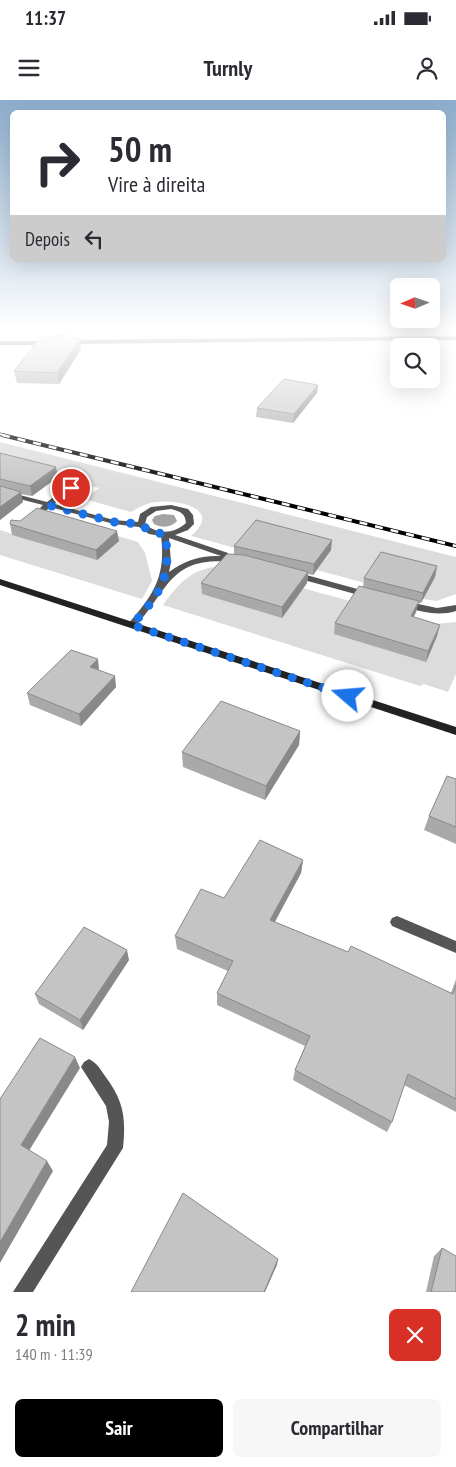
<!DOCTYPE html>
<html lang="pt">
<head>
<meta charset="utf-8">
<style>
	:root { --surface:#fff; --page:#f7f7f7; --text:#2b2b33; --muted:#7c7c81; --accent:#000 }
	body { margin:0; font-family:"PT Sans Narrow",sans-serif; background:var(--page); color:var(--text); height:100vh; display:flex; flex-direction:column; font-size:19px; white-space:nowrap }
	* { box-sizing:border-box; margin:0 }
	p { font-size:16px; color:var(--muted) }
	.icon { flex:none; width:28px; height:28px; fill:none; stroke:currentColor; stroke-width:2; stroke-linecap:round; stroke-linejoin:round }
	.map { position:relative; height:1192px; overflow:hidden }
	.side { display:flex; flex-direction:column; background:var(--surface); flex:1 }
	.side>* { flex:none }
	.hud { position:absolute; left:10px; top:10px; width:436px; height:152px; border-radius:8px; box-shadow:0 5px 20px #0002; background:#fff; color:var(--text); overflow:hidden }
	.needle { width:32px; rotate:268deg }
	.buttons { position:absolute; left:390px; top:178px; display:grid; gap:10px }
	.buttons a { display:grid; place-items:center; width:50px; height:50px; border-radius:8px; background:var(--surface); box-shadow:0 5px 20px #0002; font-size:25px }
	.pin { position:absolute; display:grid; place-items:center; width:42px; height:42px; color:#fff; margin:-21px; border:2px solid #fff; border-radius:50%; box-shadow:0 1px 5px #0007 }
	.me { position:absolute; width:55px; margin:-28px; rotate:288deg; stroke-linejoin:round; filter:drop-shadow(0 0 4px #0008) }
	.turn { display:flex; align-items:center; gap:18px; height:105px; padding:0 15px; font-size:22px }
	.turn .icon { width:65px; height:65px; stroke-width:2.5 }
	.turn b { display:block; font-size:35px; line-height:42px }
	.then { display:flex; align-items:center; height:48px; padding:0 15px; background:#0003; gap:10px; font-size:19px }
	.round { display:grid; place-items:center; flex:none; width:52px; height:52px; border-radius:8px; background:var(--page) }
	.overview { display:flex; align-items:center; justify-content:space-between; height:85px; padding:0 15px }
	h1 { font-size:30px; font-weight:800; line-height:38px }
	.primary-button { display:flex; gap:10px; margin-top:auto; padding:10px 15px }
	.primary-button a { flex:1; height:58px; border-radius:8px; background:var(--accent); color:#fff; font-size:20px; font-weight:800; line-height:58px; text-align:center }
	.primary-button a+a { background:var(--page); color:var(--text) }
	.status { display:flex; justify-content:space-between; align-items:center; height:35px; padding:0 25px; background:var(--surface); direction:ltr }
	.status svg { height:14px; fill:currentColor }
	header { display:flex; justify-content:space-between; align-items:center; height:65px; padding:0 15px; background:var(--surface); font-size:22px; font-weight:800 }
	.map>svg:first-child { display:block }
	.green { fill:#dcdcdc }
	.water { fill:#a3a3a3 }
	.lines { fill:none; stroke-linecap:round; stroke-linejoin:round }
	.lane { fill:#555; fill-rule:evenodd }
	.street { fill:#555; fill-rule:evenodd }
	.secondary { fill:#222; fill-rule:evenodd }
	.rail-far1-casing { stroke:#000; stroke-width:3 }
	.rail-casing { stroke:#000; stroke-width:4 }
	.rail-far1 { stroke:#fff; stroke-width:2; stroke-dasharray:6; stroke-linecap:butt }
	.rail { stroke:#fff; stroke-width:2.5; stroke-dasharray:8; stroke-linecap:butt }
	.wall { fill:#a9a9a9 }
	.shaded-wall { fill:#898989 }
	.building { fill:#c4c4c4; stroke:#898989 }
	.route { stroke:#1a73e8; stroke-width:9; stroke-dasharray:0 16.2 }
</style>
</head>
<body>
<div class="status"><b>11:37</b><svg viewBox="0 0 49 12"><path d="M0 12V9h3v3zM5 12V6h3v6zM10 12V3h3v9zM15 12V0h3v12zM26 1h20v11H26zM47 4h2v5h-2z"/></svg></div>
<header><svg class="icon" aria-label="menu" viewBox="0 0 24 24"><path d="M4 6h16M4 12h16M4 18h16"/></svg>Turnly<svg class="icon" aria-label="person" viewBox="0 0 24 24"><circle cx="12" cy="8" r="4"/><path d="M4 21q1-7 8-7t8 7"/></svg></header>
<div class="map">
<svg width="456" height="1192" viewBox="0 0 456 1192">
	<rect width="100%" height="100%" fill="#fff"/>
	<g class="green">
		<path d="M0,342L456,457V494L436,501L424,499L191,436C223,409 179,399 156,402C147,403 139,407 131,412L84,399L99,388L0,362Z"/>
		<polygon points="58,418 138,442 145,453 152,481 142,499 0,455 0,430 31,440"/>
		<path d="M221,466L435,524L456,522V574L448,592L424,584L420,586L163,505C180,482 191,469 221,466Z"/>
	</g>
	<path class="water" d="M163,414L174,415L177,421C171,428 162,428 154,424L152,420L155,416Z"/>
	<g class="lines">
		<g class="lane">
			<path d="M68,386L75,388L54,404L114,420L138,422L140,414L151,407L171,405L188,409L193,415L194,424L188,430L175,435L228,453L229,455L228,457L238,458L239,460L235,462C170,456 171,486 135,527H129L127,525L129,523C154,494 166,476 161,436L149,434L139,427L114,424L50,407L47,410H41L40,408L43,405L0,394V390L47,402ZM171,409C181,412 185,413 186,423C174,434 158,435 145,424L147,417L156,411ZM169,438L221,456C201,455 185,460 169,472L171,462Z"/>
			<polygon points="293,473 299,473 372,493 373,495 369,498 366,497 293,477"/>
			<path d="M404,501L437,508L456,505V511C437,517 419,511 401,506L400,504L401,502Z"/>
		</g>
		<g class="street">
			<polygon points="75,229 81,229 43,243 38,242"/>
			<polygon points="397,816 456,841 456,853 392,826 390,822 392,818"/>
			<path d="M89,959C97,963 101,970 105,976C124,1001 126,1018 123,1048L33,1192H13L107,1045L109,1022L106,1006L81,967L84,962Z"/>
		</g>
		<g class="secondary">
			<polygon points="456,236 456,240 67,244 64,242 67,240"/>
			<polygon points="0,241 50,241 53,243 50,245 0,245"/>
			<polygon points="0,479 456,627 456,635 0,485"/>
		</g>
		<g class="rail-far1-casing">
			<polyline id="rail-far1" points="0,334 7,336"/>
		</g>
		<g class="rail-casing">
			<polyline id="rail" points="2,335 456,446"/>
		</g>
		<use href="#rail-far1" class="rail-far1"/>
		<use href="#rail" class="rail"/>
	</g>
	<g class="wall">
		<polygon points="80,238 81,249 59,284 17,283 14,271"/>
		<polygon points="318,285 317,293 293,323 256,317 257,308"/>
		<polygon points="0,353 58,377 32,396 21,394 23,402 0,420"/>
		<polygon points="10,424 119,441 97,460 12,435"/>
		<polygon points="234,446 331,450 313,475 308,474 307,483 282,518 202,494 201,483 234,454"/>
		<polygon points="437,466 435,477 421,503 418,503 416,512 414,517 437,536 426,562 334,534 335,523 363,487 364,478"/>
		<polygon points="99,570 116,587 81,626 30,605 27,593"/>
		<polygon points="300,631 299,645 265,700 183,667 182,652"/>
		<polygon points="456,679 456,744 424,730 429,716"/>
		<polygon points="303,760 301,773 275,822 348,852 451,893 456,879 456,1012 404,985 392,1022 387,1032 293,980 295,970 305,946 217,905 217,893 228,871 177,849 175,836 224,798"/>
		<polygon points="129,860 83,930 39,904 35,894"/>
		<polygon points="442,1148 456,1192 426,1192 434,1156"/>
	</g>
	<g class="shaded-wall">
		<polygon points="80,238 81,249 59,284 57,273"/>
		<polygon points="318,285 317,293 293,323 294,314"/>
		<polygon points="56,367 58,377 32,396 30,386"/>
		<polygon points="21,392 23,402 0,420 0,407"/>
		<polygon points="117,431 119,441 97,460 96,450"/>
		<polygon points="332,440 331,450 313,475 314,464"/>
		<polygon points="437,466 435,477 421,503 423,493"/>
		<polygon points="308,472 307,483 282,518 282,507"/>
		<polygon points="419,501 416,512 408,527 411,516"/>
		<polygon points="440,525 437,536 426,562 428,551"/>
		<polygon points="98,559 99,570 90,567"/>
		<polygon points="115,576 116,587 81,626 79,614"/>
		<polygon points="300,631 299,645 265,700 266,686"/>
		<polygon points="303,760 301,773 269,832 270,820"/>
		<polygon points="127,850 129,860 83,930 80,920"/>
		<polygon points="75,957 80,968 27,1054 21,1045"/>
		<polygon points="47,1061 53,1071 0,1163 0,1142"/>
		<polygon points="278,1159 277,1165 265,1192 264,1192"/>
	</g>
	<g class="building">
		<polygon points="41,237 80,238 57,273 14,271"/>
		<polygon points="284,279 318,285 294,314 257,308"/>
		<polygon points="0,353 56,367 30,386 0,379"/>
		<polygon points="0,386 21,392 0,407"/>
		<polygon points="37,408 117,431 96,450 10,424 11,420 20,421"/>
		<polygon points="256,420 332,440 314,464 234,446"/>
		<polygon points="381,452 437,466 423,493 364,478"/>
		<polygon points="227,454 244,455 308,472 282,507 201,483"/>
		<polygon points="359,486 419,501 411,516 440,525 428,551 335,523"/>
		<polygon points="71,550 98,559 90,567 115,576 79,614 27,593"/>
		<polygon points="221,601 300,631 266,686 182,652"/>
		<polygon points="447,676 456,679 456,727 429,716"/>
		<polygon points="260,740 303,760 270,820 348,852 351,846 453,894 456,885 456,999 408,974 392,1022 295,970 310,936 217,893 233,861 175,836 201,789 224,798"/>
		<polygon points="84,827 127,850 80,920 35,894"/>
		<polygon points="40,938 75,957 21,1045 47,1061 0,1142 0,999"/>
		<polygon points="183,1093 278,1159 264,1192 131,1192"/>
		<polygon points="442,1148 456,1156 456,1192 431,1192"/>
	</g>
	<linearGradient id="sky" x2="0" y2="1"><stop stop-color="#8cadcc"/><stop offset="0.58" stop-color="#fff"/><stop offset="1" stop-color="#fff" stop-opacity="0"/></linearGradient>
	<rect width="456" height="396" fill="url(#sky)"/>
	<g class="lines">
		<path class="route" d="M71,388L48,405L114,422L141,424L150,432L165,434C172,478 160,494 132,525L348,596"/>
	</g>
</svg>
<div class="buttons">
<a><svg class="needle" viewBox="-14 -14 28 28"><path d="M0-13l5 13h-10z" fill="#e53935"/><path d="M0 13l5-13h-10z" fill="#7c7c81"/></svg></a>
<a><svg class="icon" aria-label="search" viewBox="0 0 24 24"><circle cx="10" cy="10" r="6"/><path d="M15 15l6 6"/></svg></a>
</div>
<div class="pin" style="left:71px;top:388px;background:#d93025"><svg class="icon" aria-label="arrive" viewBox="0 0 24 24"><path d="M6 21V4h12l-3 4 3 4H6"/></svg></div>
<svg class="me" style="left:348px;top:596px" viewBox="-20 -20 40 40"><circle r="19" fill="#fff"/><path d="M0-13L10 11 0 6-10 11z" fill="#1a73e8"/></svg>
<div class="hud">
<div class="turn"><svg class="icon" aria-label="right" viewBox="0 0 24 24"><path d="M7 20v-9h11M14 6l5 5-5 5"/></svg><div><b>50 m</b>Vire à direita</div></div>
<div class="then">Depois<svg class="icon" aria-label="left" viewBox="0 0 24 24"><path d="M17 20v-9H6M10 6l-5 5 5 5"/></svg></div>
</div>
</div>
<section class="side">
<div class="overview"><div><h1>2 min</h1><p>140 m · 11:39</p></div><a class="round" style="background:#d93025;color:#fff"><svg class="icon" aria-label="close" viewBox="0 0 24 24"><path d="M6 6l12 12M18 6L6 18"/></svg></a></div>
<div class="primary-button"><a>Sair</a><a>Compartilhar</a></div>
</section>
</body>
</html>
